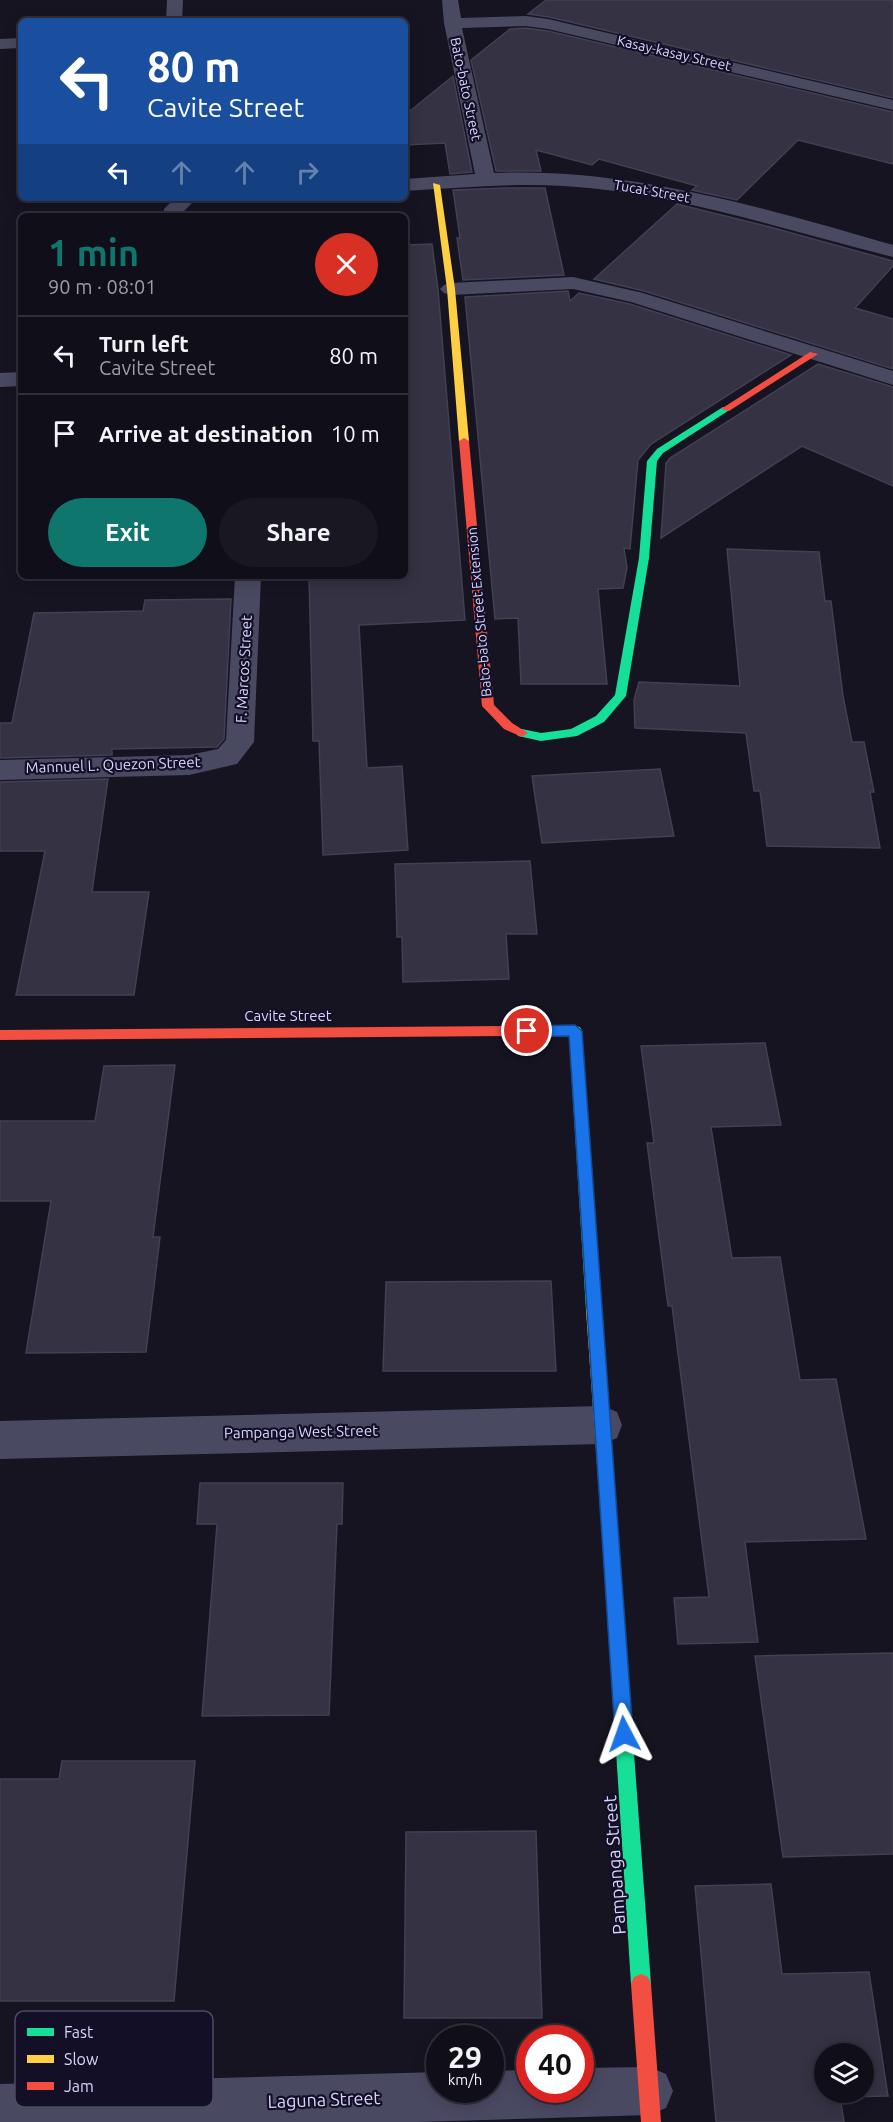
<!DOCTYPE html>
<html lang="en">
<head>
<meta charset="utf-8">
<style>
	:root { --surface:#100f19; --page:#191822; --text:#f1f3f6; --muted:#9c9ca2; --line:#302f38; --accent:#0f766e }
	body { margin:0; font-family:Ubuntu,sans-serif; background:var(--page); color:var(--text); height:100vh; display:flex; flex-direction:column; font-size:22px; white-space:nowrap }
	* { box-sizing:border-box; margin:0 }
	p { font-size:20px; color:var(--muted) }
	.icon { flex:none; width:33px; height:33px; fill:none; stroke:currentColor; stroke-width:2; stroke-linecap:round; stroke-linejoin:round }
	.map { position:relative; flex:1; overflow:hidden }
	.drawer { position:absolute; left:18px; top:213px; width:390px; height:366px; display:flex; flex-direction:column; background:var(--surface); border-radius:9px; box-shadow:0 3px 15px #0003,0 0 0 2px var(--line) }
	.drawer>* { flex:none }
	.hud { position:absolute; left:18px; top:18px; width:390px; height:183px; border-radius:9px; box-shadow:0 3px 15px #0003,0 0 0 2px var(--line); background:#1a4fa0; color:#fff; overflow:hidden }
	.buttons { position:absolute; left:814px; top:2043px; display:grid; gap:12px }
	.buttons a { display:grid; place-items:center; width:60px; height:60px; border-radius:50%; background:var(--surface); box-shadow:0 3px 15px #0003,0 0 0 2px var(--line); font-size:30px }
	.speed { position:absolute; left:426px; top:2025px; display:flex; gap:12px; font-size:30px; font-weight:700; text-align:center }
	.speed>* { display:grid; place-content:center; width:78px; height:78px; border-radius:50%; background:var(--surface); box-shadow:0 3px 15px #0003,0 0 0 2px var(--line); line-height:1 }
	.speed small { font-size:15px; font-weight:400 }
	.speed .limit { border:9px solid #d22; background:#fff; color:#111 }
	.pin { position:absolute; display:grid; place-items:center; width:51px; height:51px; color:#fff; margin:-26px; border:3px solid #fff; border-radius:50%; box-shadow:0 2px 6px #0007 }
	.me { position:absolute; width:66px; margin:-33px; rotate:356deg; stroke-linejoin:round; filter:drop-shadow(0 0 4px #0008) }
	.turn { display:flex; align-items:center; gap:21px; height:126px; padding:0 30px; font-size:27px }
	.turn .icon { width:78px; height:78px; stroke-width:2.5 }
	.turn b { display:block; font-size:42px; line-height:51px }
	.lanes { display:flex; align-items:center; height:57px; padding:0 30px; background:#0003; justify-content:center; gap:30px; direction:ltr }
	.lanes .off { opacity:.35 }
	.round { display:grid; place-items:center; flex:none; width:63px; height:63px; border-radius:32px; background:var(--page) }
	.summary { display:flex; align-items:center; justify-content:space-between; height:102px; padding:0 30px }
	h1 { font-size:36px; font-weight:700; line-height:45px; color:var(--accent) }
	.cta { display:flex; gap:12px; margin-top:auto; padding:12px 30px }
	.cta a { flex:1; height:69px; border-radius:36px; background:var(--accent); color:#fff; font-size:24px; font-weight:700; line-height:69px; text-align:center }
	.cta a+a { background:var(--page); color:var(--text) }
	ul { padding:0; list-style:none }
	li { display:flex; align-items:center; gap:18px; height:78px; padding:0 30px; border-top:2px solid var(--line) }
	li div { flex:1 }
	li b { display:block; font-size:22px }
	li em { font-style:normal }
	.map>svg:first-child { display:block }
	.building { fill:#343243; stroke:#433f54; stroke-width:1.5; fill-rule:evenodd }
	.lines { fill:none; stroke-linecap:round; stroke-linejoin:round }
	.street { fill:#4a4962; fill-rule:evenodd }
	.fast { fill:#16e098; fill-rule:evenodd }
	.slow { fill:#ffcf43; fill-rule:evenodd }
	.jam { fill:#f24e42; fill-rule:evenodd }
	.route { fill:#1a73e8; stroke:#114b97; stroke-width:1.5 }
	.labels { text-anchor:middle; stroke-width:4.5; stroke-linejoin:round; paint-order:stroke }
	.far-street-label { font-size:14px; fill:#d9d4ff; stroke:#130f26 }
	.street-label { font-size:15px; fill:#d9d4ff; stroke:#130f26 }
	.near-street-label { font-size:18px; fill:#d9d4ff; stroke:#130f26 }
	.key { fill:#130f26; stroke:#4e4a67; stroke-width:1.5 }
	.key-label { font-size:16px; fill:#d9d4ff }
</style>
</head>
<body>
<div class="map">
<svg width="893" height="2122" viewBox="0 0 893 2122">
	<rect width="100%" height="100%" fill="#161421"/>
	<g class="building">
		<polygon points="546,0 893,0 893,98 549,17 528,14"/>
		<polygon points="526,28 548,31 893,112 893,164 798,140 737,200 692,190 697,186 599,159 592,165 536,150 541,171 496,171 471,60 510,29"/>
		<polygon points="453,76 472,172 450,174 445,143 405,145 405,115"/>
		<polygon points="504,188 545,188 564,275 463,280 457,238 460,238 453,190"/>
		<polygon points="677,204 770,227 893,261 893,266 855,308 893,319 893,369 644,291 594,279"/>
		<polygon points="432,244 438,289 465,620 359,625 367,768 402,766 408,850 323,855 319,741 313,741 309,576 405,576 405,245"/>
		<polygon points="568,291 570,301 579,293 630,304 791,355 651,444 638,460 630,549 624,548 627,568 623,588 598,589 607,684 521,684 518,618 495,619 465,297"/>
		<polygon points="818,364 893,387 893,486 802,446 661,538 666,463 670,458"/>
		<polygon points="727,549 819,552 825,601 831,601 843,696 852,742 864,742 874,792 870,792 880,848 767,846 760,791 754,791 746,733 635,728 634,700 639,682 740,686"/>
		<polygon points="231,599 224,739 217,747 112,749 112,755 0,758 0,723 12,723 34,613 143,611 145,600"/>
		<polygon points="660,769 674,836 542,843 532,776"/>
		<polygon points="108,779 92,892 149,892 134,995 16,995 45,851 0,851 0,782"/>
		<polygon points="530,861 537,934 506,934 509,979 403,982 402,937 397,937 395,864"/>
		<polygon points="765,1043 781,1125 711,1127 732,1258 780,1257 800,1380 836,1379 866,1539 745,1542 758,1642 678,1644 674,1598 709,1597 672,1306 668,1306 647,1143 654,1143 641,1046"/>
		<polygon points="175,1065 153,1237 160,1237 146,1352 26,1353 51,1201 0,1201 0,1121 95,1121 104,1066"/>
		<polygon points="551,1281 556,1371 383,1371 386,1282"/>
		<polygon points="200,1483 343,1483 342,1524 337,1524 329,1715 202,1716 217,1524 197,1524"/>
		<polygon points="893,1653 893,1854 783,1857 755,1656"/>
		<polygon points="62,1761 195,1761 174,2001 0,2001 0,1779 59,1779"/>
		<polygon points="536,1831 542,2018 404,2018 406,1832"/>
		<path d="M771,1884L782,1974L869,1972L888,2096L840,2097L844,2122H716L695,1886ZM825,2054H864V2092H825Z"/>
	</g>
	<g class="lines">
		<g class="street">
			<polygon points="167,0 183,0 182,21 166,21"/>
			<path d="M442,0H458L461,18L526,16L548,19L893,100V110L548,29L526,26L462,28L494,173C629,167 764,208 893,245V257C784,230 677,193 564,186C510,183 459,188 405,191V179L475,174L444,23Z"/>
			<polygon points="21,38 21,48 0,49 0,39"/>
			<polygon points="175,198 197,198 184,211 184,216 164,216 164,209"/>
			<polygon points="573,277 643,293 893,371 893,385 631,302 573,289 451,295 444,293 440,289 444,285 451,283"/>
			<polygon points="21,372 21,386 0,387 0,373"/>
			<polygon points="235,576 261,576 254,742 237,764 189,775 0,780 0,760 189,755 218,749 226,740"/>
			<polygon points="603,1406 617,1412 622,1425 617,1438 603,1444 0,1459 0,1421"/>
			<polygon points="649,2067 666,2074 673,2091 666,2108 649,2115 416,2122 0,2122 0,2084 440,2072 440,2090 490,2090 490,2071 530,2070 530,2090 580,2090 580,2068"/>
		</g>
		<g class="fast">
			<polygon points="723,407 731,409 663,453 657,461 649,558 626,696 604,722 577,736 541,741 518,736 516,733 522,729 541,733 571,729 596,716 615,695 639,558 647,461 657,449"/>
			<polygon points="507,1026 575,1026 580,1027 582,1031 602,1310 599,1315 594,1317 589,1315 586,1310 569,1036 507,1036 502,1035 500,1031 502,1027"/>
			<polygon points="611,1541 617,1543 619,1549 651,1984 648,1991 641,1994 634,1991 631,1984 603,1549 605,1543"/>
		</g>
		<g class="slow">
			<polygon points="433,183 440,185 455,289 469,441 464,444 459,441 447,289"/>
			<polygon points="594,1303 599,1305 602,1310 619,1549 617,1555 611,1557 605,1555 603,1549 586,1310 589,1305"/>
		</g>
		<g class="jam">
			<polygon points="810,352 818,354 729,411 721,409"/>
			<polygon points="464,438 469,441 494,705 512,723 528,733 522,737 504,729 482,706 459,441"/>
			<polygon points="507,1026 512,1027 514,1031 512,1035 507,1036 0,1040 0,1030"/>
			<polygon points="641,1974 648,1977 651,1984 661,2122 641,2122 631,1984 634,1977"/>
		</g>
	</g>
	<polygon class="route" points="575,1025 582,1031 633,1734 631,1741 624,1743 618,1741 615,1734 569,1036 527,1037 521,1031 527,1026"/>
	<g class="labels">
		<g class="far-street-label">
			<text transform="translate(674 53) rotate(13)" y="5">Kasay-kasay Street</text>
			<text transform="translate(466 89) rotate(78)" y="5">Bato-bato Street</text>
			<text transform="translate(652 191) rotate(10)" y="5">Tucat Street</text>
			<text transform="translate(479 612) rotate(-95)" y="5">Bato-bato Street Extension</text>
		</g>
		<g class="street-label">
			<text transform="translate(244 669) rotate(-87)" y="5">F. Marcos Street</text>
			<text transform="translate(113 765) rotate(-2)" y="5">Mannuel L. Quezon Street</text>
			<text x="288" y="1021">Cavite Street</text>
			<text transform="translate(301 1432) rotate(-1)" y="5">Pampanga West Street</text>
		</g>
		<g class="near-street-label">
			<text transform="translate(615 1865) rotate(-94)" y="6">Pampanga Street</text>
			<text transform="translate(324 2100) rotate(-2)" y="6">Laguna Street</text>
		</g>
	</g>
	<rect x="15" y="2011" width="198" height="96" rx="9" class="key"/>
	<rect x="27" y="2028" width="27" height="8" fill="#16e098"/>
	<rect x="27" y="2055" width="27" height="8" fill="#ffcf43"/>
	<rect x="27" y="2082" width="27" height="8" fill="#f24e42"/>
	<g class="key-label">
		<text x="64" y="2038">Fast</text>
		<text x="64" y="2065">Slow</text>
		<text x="64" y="2092">Jam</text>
	</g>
</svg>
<div class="buttons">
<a><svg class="icon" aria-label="layers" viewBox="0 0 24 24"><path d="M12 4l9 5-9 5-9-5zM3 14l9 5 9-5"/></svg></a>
</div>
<div class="speed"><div>29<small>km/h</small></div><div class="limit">40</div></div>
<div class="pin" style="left:527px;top:1031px;background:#d93025"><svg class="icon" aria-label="arrive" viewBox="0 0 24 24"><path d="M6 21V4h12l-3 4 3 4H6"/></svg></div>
<svg class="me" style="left:624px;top:1734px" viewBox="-20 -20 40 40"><path d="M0-17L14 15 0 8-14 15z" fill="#1a73e8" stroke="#fff" stroke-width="4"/></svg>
<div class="hud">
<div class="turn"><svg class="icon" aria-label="left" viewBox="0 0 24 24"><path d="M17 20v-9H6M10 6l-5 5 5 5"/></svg><div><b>80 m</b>Cavite Street</div></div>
<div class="lanes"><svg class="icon" aria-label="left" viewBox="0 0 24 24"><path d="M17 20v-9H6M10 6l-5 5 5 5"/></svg><svg class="icon off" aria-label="ahead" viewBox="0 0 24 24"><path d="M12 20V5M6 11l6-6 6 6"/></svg><svg class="icon off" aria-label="ahead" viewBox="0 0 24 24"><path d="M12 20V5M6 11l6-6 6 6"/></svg><svg class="icon off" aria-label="right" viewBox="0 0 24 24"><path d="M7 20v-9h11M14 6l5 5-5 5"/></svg></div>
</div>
<section class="drawer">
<div class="summary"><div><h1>1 min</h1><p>90 m · 08:01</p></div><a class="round" style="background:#d93025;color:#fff"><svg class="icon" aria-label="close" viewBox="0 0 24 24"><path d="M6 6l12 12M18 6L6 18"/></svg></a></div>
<ul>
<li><svg class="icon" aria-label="left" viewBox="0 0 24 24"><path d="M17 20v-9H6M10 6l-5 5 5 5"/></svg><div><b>Turn left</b><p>Cavite Street</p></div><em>80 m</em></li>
<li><svg class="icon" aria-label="arrive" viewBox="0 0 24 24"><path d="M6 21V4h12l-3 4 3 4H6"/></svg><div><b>Arrive at destination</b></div><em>10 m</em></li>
</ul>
<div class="cta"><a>Exit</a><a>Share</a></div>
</section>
</div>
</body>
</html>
